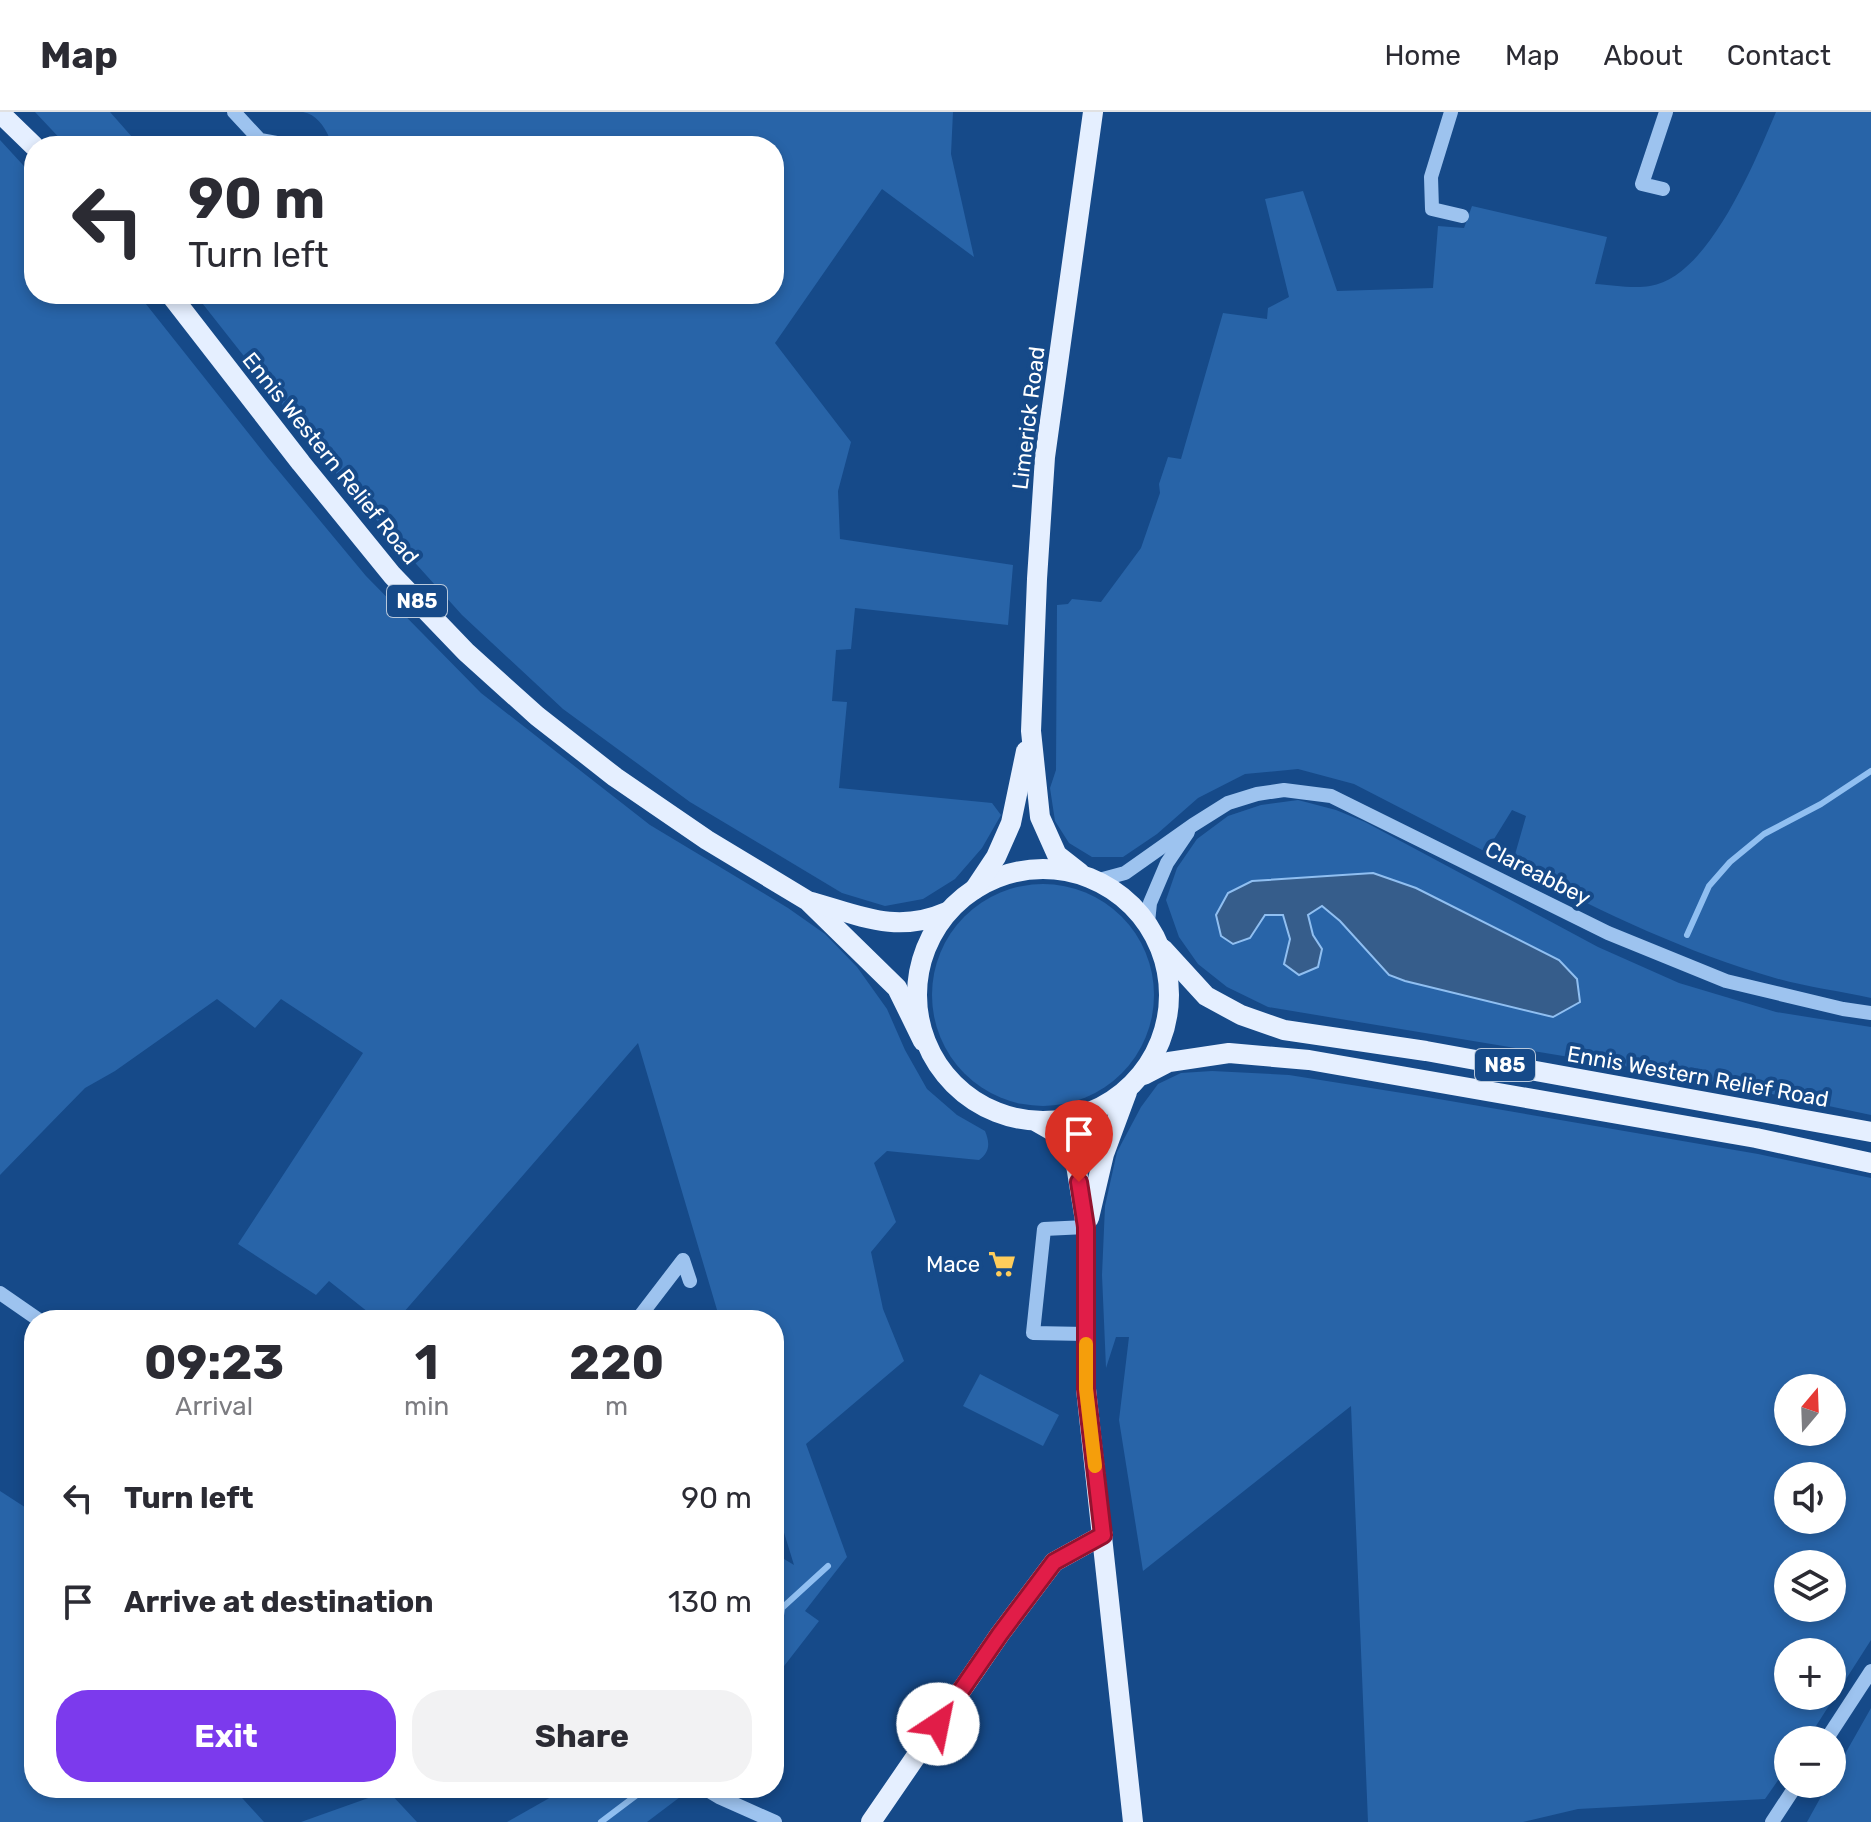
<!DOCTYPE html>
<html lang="en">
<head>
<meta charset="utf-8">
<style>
	:root { --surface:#fff; --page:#f2f2f3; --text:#2b2b33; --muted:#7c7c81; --line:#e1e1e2; --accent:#7c3aed }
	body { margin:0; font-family:Rubik,sans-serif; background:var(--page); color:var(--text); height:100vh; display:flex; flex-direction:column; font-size:30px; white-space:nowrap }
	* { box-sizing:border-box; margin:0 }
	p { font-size:26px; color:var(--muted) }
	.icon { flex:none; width:44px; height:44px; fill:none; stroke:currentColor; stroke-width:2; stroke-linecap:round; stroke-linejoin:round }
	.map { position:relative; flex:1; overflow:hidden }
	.details { position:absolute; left:24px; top:1198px; width:760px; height:488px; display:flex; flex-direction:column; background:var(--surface); border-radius:32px; box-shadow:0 4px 12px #0003 }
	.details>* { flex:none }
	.banner { position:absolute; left:24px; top:24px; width:760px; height:168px; border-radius:32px; box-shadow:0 4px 12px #0003; background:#fff; color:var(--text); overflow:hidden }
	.needle { width:52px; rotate:19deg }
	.controls { position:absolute; left:1774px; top:1262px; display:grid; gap:16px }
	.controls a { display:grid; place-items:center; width:72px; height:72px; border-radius:50%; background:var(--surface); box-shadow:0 4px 12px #0003; font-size:40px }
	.pin { position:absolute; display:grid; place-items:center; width:68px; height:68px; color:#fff; margin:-82px -34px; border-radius:50% 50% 50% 0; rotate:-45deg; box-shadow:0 0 8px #0007 }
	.pin .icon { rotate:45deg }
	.me { position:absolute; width:88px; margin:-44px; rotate:34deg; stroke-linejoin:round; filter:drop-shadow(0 0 6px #0008) }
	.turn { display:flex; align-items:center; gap:28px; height:168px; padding:0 32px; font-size:36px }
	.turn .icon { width:104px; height:104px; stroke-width:2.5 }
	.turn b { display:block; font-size:56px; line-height:68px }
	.eta { display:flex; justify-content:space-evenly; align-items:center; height:136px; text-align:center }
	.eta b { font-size:48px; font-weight:700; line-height:56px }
	.action { display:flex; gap:16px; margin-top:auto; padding:16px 32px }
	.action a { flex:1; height:92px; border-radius:32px; background:var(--accent); color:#fff; font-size:32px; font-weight:700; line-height:92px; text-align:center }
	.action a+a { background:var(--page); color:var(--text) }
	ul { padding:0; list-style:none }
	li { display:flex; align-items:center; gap:24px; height:104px; padding:0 32px }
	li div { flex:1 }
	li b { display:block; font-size:30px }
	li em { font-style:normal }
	header { display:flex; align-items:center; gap:48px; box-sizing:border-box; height:112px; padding:0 40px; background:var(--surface); border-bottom:2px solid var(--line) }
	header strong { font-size:38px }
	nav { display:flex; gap:44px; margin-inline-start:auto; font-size:28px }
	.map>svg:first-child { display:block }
	.green { fill:#2864a8; fill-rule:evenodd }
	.water { fill:#365d8b; stroke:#90bff1; stroke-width:2 }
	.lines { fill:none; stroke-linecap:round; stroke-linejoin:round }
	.stream { stroke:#90bff1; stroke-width:6 }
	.minor { stroke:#9dc3ef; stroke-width:14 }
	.major { stroke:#e5efff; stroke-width:20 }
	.route-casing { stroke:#92132f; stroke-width:20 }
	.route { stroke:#e11d48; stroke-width:14 }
	.slow { stroke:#f59e0b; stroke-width:14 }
	.labels { text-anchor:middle; stroke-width:8; stroke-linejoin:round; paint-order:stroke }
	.shield { fill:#164a89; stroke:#b9c9dc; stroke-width:2 }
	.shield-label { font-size:20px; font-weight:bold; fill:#fff }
	.street-label { font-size:22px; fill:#fff; stroke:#164a89 }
	.poi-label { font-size:22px; fill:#fff; stroke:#164a89; text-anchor:end }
</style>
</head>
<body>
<header>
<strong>Map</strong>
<nav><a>Home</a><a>Map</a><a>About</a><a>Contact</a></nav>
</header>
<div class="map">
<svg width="1871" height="1710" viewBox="0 0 1871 1710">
	<rect width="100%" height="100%" fill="#164a89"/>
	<g class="green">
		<polygon points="35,0 110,0 140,34 67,34"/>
		<path d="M303,0H953L951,42L974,145L882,77L775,231L851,330L838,379L840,427L1013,453L1008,513L855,496L851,537L836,538L832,589L847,590L839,676L992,691L1001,703L982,736L955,767L923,787L885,794L842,781L690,690L563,597L462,503L346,374L195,182H280L290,192L304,182H774V34H353L329,25C324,14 316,2 303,0Z"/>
		<path d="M1776,0H1871V886C1839,879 1806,875 1775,866C1682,839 1598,798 1512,753L1526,704L1512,698L1486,740L1354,672L1298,657L1245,662L1198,686L1157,722L1123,745H1092L1069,731L1055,709L1050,676L1056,658L1057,493L1068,492L1072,487L1101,490L1141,436L1160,381L1159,372L1168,345L1181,347L1223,201L1267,207L1268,196L1289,185L1265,87L1303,79L1337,179L1433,176L1438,114L1464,116L1472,94L1607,125L1595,172C1611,173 1634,177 1650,174C1709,165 1755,49 1776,0Z"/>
		<path d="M0,28L34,65V182H138L268,346L366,464L481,581L650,713L788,796L825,822L857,855L887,897L905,938L927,977L957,1003L985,1019C990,1031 990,1040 979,1048L887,1039L874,1051L896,1110L871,1140L883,1197L904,1249L806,1332L847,1445L805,1499L819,1509L774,1567V1441L794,1453L774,1388V1208H720L638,931L397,1208H378L329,1169L316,1183L238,1132L363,941L281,887L255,916L217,887L115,959L85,976L0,1063Z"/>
		<polygon points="1298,688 1336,698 1365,710 1598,835 1679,871 1776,900 1871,915 1871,1003 1696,966 1268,895 1227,875 1198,852 1179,825 1166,788 1177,756 1197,727 1228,704 1261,693"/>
		<circle cx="1043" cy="883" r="111"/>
		<path d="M1212,959L1289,963L1421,984L1758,1042L1871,1066V1528L1807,1628H1788V1654L1765,1687L1578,1697L1523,1710H1368L1351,1294L1143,1459L1119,1308L1129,1225H1116L1106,1256L1102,1163L1105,1094L1117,1040L1141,995L1158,972L1181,961ZM1788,1276H1832V1320H1788ZM1788,1364H1832V1408H1788ZM1788,1452H1832V1496H1788ZM1788,1540H1832V1584H1788Z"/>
		<polygon points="980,1262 1059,1303 1043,1334 963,1294"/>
		<polygon points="0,1379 34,1401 34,1676 233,1676 264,1710 0,1710"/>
		<polygon points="1871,1596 1871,1710 1807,1710 1828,1672 1832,1672 1832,1665"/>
		<polygon points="567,1676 683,1676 688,1679 647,1710 507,1710"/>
		<polygon points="388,1679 417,1710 301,1710"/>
	</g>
	<polygon class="water" points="1373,761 1416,776 1559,848 1577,867 1580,890 1553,905 1405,869 1389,863 1340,809 1322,794 1308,803 1313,823 1322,837 1318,855 1299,863 1284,852 1290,827 1283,803 1265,803 1250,826 1233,832 1221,824 1216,803 1228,781 1252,769"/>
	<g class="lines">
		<g class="stream">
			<polyline points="1687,823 1709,774 1730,750 1764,722 1821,692 1871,659"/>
			<polyline points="774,1543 776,1540 782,1496 828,1454"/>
			<polyline points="601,1710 646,1676"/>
		</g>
		<g class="minor">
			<polyline points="234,0 260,28 293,34"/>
			<polyline points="1451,0 1431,65 1432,97 1462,104"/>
			<polyline points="1663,77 1642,72 1666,0"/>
			<polyline points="1099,768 1125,761 1193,713 1228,691 1257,682 1284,678 1331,684 1608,821 1726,869 1843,897 1871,901"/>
			<polyline points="1148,810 1150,791 1167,751 1188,720"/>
			<polyline points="0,1181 39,1208"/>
			<polyline points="637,1208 683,1148 690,1169"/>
			<polyline points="1086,1222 1033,1221 1044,1117 1086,1115"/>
			<polyline points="1826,1628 1871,1559"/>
			<polyline points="704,1676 719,1685 775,1710"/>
			<polyline points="1772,1710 1797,1672"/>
		</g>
		<g class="major">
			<polyline points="0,1 34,34"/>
			<polyline points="170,182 301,351 392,463 466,540 537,604 615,665 707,728 808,789 897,876 923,929"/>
			<circle cx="1043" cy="883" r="126"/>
			<polyline points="1080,761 1057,743 1040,705 1031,619 1037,467 1045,345 1093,0"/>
			<polyline points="974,778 996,745 1011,711 1026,639"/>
			<path d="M812,790C861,804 897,822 947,800"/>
			<polyline points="1163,837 1206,884 1241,903 1284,918 1426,939 1871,1020"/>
			<polyline points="1144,963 1169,950 1229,941 1309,948 1756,1026 1871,1051"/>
			<polyline points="1037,1010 1065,1026 1075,1047 1086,1115 1086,1277 1133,1710"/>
			<polyline points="1089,1106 1104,1042 1127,980"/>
			<polyline points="871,1710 1000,1522 1054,1450 1103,1423"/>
		</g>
	</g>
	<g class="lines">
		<g class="route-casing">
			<polyline id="route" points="938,1612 1000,1522 1054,1450 1103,1423 1086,1277 1086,1115 1079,1070"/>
		</g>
		<use href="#route" class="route"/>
		<polyline class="slow" points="1086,1232 1086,1277 1095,1354"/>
	</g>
	<defs>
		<g id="supermarket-bare" transform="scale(2.16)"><path d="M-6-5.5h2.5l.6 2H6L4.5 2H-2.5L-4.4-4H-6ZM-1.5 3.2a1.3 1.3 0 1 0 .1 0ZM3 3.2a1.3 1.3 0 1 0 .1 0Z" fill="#ffcd5b" stroke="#164a89" stroke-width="2.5" paint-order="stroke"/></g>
	</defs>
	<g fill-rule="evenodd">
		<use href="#supermarket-bare" x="1002" y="1152"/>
	</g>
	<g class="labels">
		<g class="shield">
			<rect x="387" y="473" width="60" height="32" rx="6"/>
			<rect x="1475" y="937" width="60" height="32" rx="6"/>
		</g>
		<g class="shield-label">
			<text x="417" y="496">N85</text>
			<text x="1505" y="960">N85</text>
		</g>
		<g class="street-label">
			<text transform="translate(1028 306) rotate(-83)" y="8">Limerick Road</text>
			<text transform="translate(331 346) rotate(51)" y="8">Ennis Western Relief Road</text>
			<text transform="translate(1538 761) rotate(27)" y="8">Clareabbey</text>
			<text transform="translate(1698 964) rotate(10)" y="8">Ennis Western Relief Road</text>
		</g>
		<g class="poi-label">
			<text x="980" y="1160">Mace</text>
		</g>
	</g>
</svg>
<div class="controls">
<a><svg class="needle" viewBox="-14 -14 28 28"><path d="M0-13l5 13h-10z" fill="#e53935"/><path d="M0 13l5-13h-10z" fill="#7c7c81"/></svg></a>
<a><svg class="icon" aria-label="sound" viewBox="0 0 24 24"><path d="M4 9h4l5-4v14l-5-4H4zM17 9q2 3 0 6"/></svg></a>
<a><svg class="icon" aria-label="layers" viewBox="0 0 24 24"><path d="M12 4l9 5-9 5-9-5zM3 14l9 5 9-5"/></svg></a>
<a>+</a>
<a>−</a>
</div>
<div class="pin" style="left:1079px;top:1070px;background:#d93025"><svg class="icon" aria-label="arrive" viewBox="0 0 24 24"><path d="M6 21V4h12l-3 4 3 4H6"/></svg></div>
<svg class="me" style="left:938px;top:1612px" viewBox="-20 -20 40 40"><circle r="19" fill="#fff"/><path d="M0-13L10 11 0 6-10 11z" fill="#e11d48"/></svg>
<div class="banner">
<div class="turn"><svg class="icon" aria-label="left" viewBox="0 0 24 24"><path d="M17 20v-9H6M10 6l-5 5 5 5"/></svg><div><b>90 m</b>Turn left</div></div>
</div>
<section class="details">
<div class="eta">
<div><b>09:23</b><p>Arrival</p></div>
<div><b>1</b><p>min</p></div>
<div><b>220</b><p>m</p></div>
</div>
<ul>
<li><svg class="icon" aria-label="left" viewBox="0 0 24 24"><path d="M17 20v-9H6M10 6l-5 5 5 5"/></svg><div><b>Turn left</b></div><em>90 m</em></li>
<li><svg class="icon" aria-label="arrive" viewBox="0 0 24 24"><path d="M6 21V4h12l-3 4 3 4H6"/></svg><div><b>Arrive at destination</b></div><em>130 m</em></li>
</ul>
<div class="action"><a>Exit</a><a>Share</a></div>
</section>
</div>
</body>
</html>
